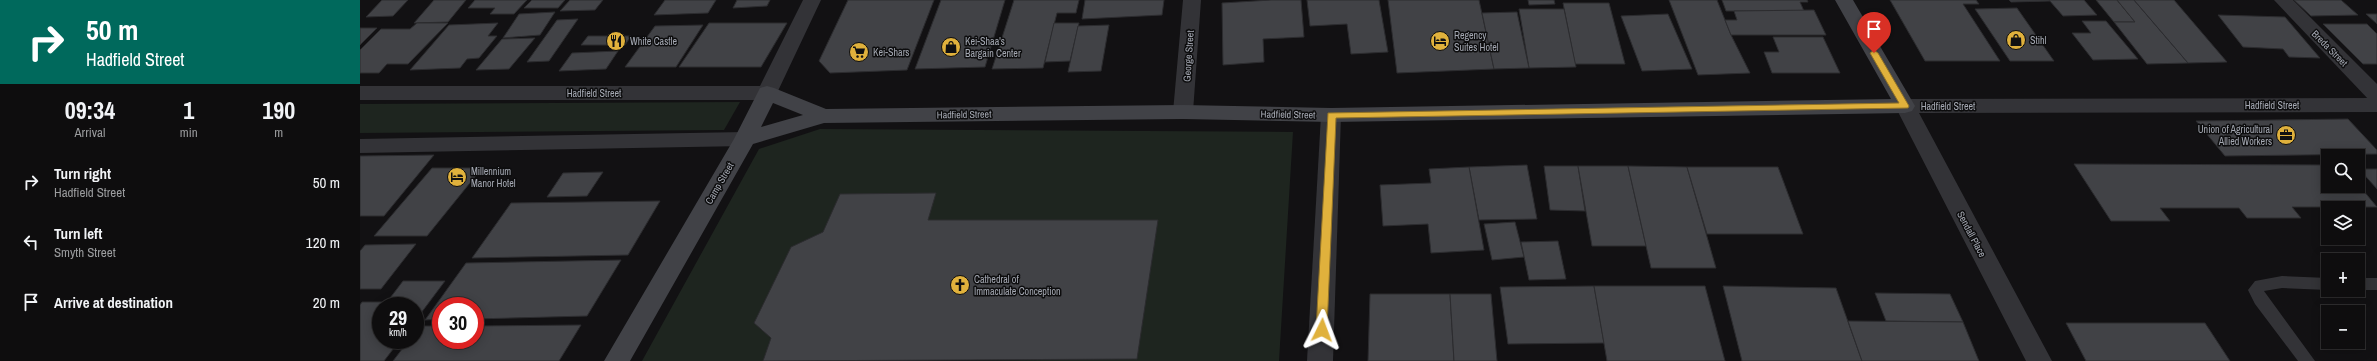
<!DOCTYPE html>
<html lang="en">
<head>
<meta charset="utf-8">
<style>
	:root { --surface:#0e0d0e; --page:#1c1b1c; --text:#f1f3f6; --muted:#9b9c9e; --line:#2e2d2e }
	body { margin:0; font-family:"Archivo Narrow",sans-serif; background:var(--page); color:var(--text); height:100vh; display:flex; flex-direction:column; font-size:15px; white-space:nowrap }
	* { box-sizing:border-box; margin:0 }
	p { font-size:13px; color:var(--muted) }
	.icon { flex:none; width:22px; height:22px; fill:none; stroke:currentColor; stroke-width:2; stroke-linecap:round; stroke-linejoin:round }
	.map { position:relative; flex:1; overflow:hidden }
	.sheet { display:flex; flex-direction:column; background:var(--surface); width:360px }
	.sheet>* { flex:none }
	.hud { background:#00695c; color:#fff; overflow:hidden }
	.fabs { position:absolute; left:1961px; top:149px; display:grid; gap:8px }
	.fabs a { display:grid; place-items:center; width:44px; height:44px; border-radius:0px; background:var(--surface); box-shadow:0 2px 10px #0003,0 0 0 1px var(--line); font-size:20px }
	.speed { position:absolute; left:12px; top:297px; display:flex; gap:8px; font-size:20px; font-weight:700; text-align:center }
	.speed>* { display:grid; place-content:center; width:52px; height:52px; border-radius:50%; background:var(--surface); box-shadow:0 2px 10px #0003,0 0 0 1px var(--line); line-height:1 }
	.speed small { font-size:10px; font-weight:400 }
	.speed .limit { border:6px solid #d22; background:#fff; color:#111 }
	.pin { position:absolute; display:grid; place-items:center; width:34px; height:34px; color:#fff; margin:-41px -17px; border-radius:50% 50% 50% 0; rotate:-45deg; box-shadow:0 0 4px #0007 }
	.pin .icon { rotate:45deg }
	.me { position:absolute; width:44px; margin:-22px; rotate:3deg; stroke-linejoin:round; filter:drop-shadow(0 0 3px #0008) }
	.turn { display:flex; align-items:center; gap:14px; height:84px; padding:0 20px; font-size:18px }
	.turn .icon { width:52px; height:52px; stroke-width:2.5 }
	.turn b { display:block; font-size:28px; line-height:34px }
	.eta { display:flex; justify-content:space-evenly; align-items:center; height:68px; text-align:center }
	.eta b { font-size:24px; font-weight:700; line-height:28px }
	ul { padding:0; list-style:none }
	li { display:flex; align-items:center; gap:12px; height:60px; padding:0 20px }
	li div { flex:1 }
	li b { display:block; font-size:15px }
	li em { font-style:normal }
	main { display:flex; flex:1; min-height:0 }
	.map>svg:first-child { display:block }
	.green { fill:#1e251f }
	.building { fill:#414246; stroke:#2c2c2f }
	.lines { fill:none; stroke-linecap:round; stroke-linejoin:round }
	.service { fill:#333337; fill-rule:evenodd }
	.minor { fill:#333337; fill-rule:evenodd }
	.tertiary { fill:#333337; fill-rule:evenodd }
	.secondary { fill:#414247; fill-rule:evenodd }
	.route { fill:#e0b13c; stroke:#927327 }
	.labels { text-anchor:middle; stroke-width:3; stroke-linejoin:round; paint-order:stroke }
	.poi-label { font-size:10px; fill:#a4a8b2; stroke:#0d0d0e; text-anchor:start }
	.street-label { font-size:10px; fill:#a4a8b2; stroke:#0d0d0e }
</style>
</head>
<body>
<main>
<section class="sheet">
<div class="hud">
<div class="turn"><svg class="icon" aria-label="right" viewBox="0 0 24 24"><path d="M7 20v-9h11M14 6l5 5-5 5"/></svg><div><b>50 m</b>Hadfield Street</div></div>
</div>
<div class="eta">
<div><b>09:34</b><p>Arrival</p></div>
<div><b>1</b><p>min</p></div>
<div><b>190</b><p>m</p></div>
</div>
<ul>
<li><svg class="icon" aria-label="right" viewBox="0 0 24 24"><path d="M7 20v-9h11M14 6l5 5-5 5"/></svg><div><b>Turn right</b><p>Hadfield Street</p></div><em>50 m</em></li>
<li><svg class="icon" aria-label="left" viewBox="0 0 24 24"><path d="M17 20v-9H6M10 6l-5 5 5 5"/></svg><div><b>Turn left</b><p>Smyth Street</p></div><em>120 m</em></li>
<li><svg class="icon" aria-label="arrive" viewBox="0 0 24 24"><path d="M6 21V4h12l-3 4 3 4H6"/></svg><div><b>Arrive at destination</b></div><em>20 m</em></li>
</ul>
</section>
<div class="map">
<svg width="2017" height="361" viewBox="0 0 2017 361">
	<rect width="100%" height="100%" fill="#121113"/>
	<g class="green">
		<polygon points="380,102 364,130 0,133 0,104"/>
		<polygon points="460,129 933,132 919,361 579,361 777,359 798,220 568,220 480,194 463,232 431,247 394,323 411,338 403,361 282,361 399,149"/>
	</g>
	<g class="building">
		<polygon points="22,0 48,0 33,16 6,17"/>
		<polygon points="74,0 106,0 88,22 54,23"/>
		<polygon points="115,0 167,0 154,14 130,14 135,8 108,8"/>
		<polygon points="172,0 205,0 198,8 164,8"/>
		<polygon points="210,0 243,0 235,10 200,11"/>
		<polygon points="305,0 356,0 348,13 294,15"/>
		<polygon points="377,0 410,0 407,6 373,8"/>
		<polygon points="488,0 574,0 547,70 470,73 459,61"/>
		<polygon points="581,0 645,0 625,67 555,69"/>
		<polygon points="654,0 719,0 716,13 697,13 683,68 632,69"/>
		<polygon points="725,0 804,0 802,15 722,19"/>
		<polygon points="911,0 941,0 944,37 903,39 904,62 863,65 862,3"/>
		<polygon points="947,0 1019,0 1028,52 991,54 987,24 950,26"/>
		<polygon points="1028,0 1119,0 1134,69 1037,73"/>
		<polygon points="1168,0 1194,0 1195,4 1169,5"/>
		<polygon points="1309,0 1357,0 1371,35 1390,73 1338,75"/>
		<polygon points="1362,0 1447,0 1448,2 1440,2 1444,11 1366,11"/>
		<polygon points="1530,0 1616,0 1619,4 1603,4 1640,61 1565,61"/>
		<polygon points="1649,0 1689,0 1690,1 1651,2"/>
		<polygon points="1689,0 1724,0 1737,15 1703,16"/>
		<polygon points="1736,0 1757,0 1775,22 1754,22"/>
		<polygon points="1757,0 1774,0 1828,63 1787,64 1754,22 1775,22"/>
		<polygon points="1774,0 1814,0 1867,62 1828,63"/>
		<polygon points="1934,0 1981,0 1998,15 1951,16"/>
		<polygon points="1203,3 1249,3 1265,64 1215,64"/>
		<polygon points="1657,8 1694,61 1650,61 1615,9"/>
		<polygon points="1159,9 1204,9 1216,67 1169,68"/>
		<polygon points="1454,10 1466,35 1371,35 1365,20 1377,20 1374,11"/>
		<polygon points="195,12 180,35 143,38 159,14"/>
		<polygon points="1157,12 1169,68 1134,69 1122,13"/>
		<polygon points="1308,14 1332,69 1282,71 1261,16"/>
		<polygon points="2006,14 2017,14 2017,24"/>
		<polygon points="1858,15 1925,17 1960,58 1929,57 1923,49 1883,47"/>
		<polygon points="218,19 189,61 167,62 197,20"/>
		<polygon points="1722,21 1746,21 1778,59 1733,60 1712,33 1731,33"/>
		<polygon points="57,23 88,23 48,64 27,64 19,73 0,73 0,50 21,29 50,29"/>
		<polygon points="138,23 128,36 137,36 119,58 107,59 100,68 50,70 89,25"/>
		<polygon points="349,23 427,23 401,67 319,67"/>
		<polygon points="694,23 719,23 710,61 685,62"/>
		<polygon points="1963,24 2007,24 2017,34 2017,64 2003,64"/>
		<polygon points="343,25 316,67 265,67 295,26"/>
		<polygon points="749,25 741,71 708,72 718,26"/>
		<polygon points="0,28 17,28 0,45"/>
		<polygon points="228,36 271,36 265,45 221,45"/>
		<polygon points="1413,37 1463,37 1480,73 1412,73 1404,52 1419,52"/>
		<polygon points="175,38 149,69 116,70 142,39"/>
		<polygon points="258,51 246,69 199,71 212,53"/>
		<polygon points="1988,119 2017,150 2017,154 1865,156 1836,121"/>
		<polygon points="74,155 24,216 0,216 0,156"/>
		<polygon points="1714,164 1968,165 1968,186 1998,186 1998,184 2017,207 1932,207 1941,218 1887,218 1879,208 1800,208 1810,221 1751,221"/>
		<polygon points="1167,165 1177,219 1119,220 1109,167"/>
		<polygon points="1184,166 1218,166 1225,211 1190,210"/>
		<polygon points="1218,166 1268,166 1286,246 1232,246"/>
		<polygon points="1268,166 1327,167 1356,268 1291,268"/>
		<polygon points="1109,167 1124,250 1071,253 1068,224 1023,226 1020,185 1071,183 1069,169"/>
		<polygon points="1327,167 1418,167 1443,234 1347,234"/>
		<polygon points="72,168 122,168 67,236 14,236"/>
		<polygon points="1999,169 2017,169 2017,189"/>
		<polygon points="243,172 227,196 187,197 203,173"/>
		<polygon points="576,193 568,220 798,220 777,359 403,361 411,338 394,323 431,247 463,232 480,194"/>
		<polygon points="300,201 268,255 112,258 151,203"/>
		<polygon points="1155,222 1164,257 1132,260 1124,224"/>
		<polygon points="1198,241 1206,279 1169,280 1161,242"/>
		<polygon points="56,244 21,289 0,289 0,251 5,245"/>
		<polygon points="261,260 227,316 115,319 115,306 81,306 81,319 65,320 106,263"/>
		<polygon points="43,281 85,281 55,321 55,306 21,306 21,340 40,340 24,361 0,361 0,305 2,302 27,302"/>
		<polygon points="1234,286 1244,343 1148,344 1140,287"/>
		<polygon points="1234,286 1345,286 1365,361 1247,361"/>
		<polygon points="1363,286 1476,288 1502,361 1382,361"/>
		<polygon points="1515,293 1590,294 1603,322 1526,321"/>
		<polygon points="1010,294 1090,294 1094,361 1008,361"/>
		<polygon points="1090,294 1131,294 1137,361 1094,361"/>
		<polygon points="1488,321 1603,322 1619,361 1502,361"/>
		<polygon points="1706,323 1845,323 1870,361 1726,361"/>
		<polygon points="221,325 199,361 33,361 49,340 55,340 55,332 60,326 81,326 81,340 115,340 115,326"/>
	</g>
	<g class="lines">
		<g class="service">
			<polygon points="1922,276 1968,278 1968,290 1922,288 1904,291 1955,361 1938,361 1895,304 1888,290 1895,281"/>
			<rect x="1998" y="278" width="19" height="12"/>
		</g>
		<g class="minor">
			<polygon points="443,0 461,0 417,93 414,98 407,100 0,100 0,86 400,86"/>
			<polygon points="823,0 841,0 833,112 830,117 823,119 816,117 813,112"/>
			<polygon points="1914,0 1933,0 2017,84 2017,103 2010,101"/>
			<polygon points="971,108 978,110 981,115 973,361 947,361 961,115 964,110"/>
			<polygon points="385,132 392,134 396,139 392,144 385,146 0,153 0,139"/>
		</g>
		<polygon class="tertiary" points="2017,98 2017,112 1559,113 1692,361 1666,361 1535,106 1538,101 1545,99"/>
		<path class="secondary" d="M1475,0H1493L1555,106L1552,111L1545,113L971,122L823,119L464,123L393,144L270,361H244L374,139L400,88L407,86L414,88L466,109L823,105L971,108L1531,99ZM413,103L443,115L401,127Z"/>
	</g>
	<polygon class="route" points="1514,50 1518,53 1549,106 1548,108 976,118 967,330 962,334 956,330 968,113 1539,103 1510,53"/>
	<defs>
		<g id="shop-disc" transform="scale(1)"><circle r="9.5" fill="#e0b13c" stroke="#0d0d0e"/><path d="M-5-2.5h2.3a2.7 3.5 0 0 1 5.4 0H5L5.5 6h-11ZM-1.5-2.5h3a1.5 2.3 0 0 0-3 0Z" fill="#111"/></g>
		<g id="restaurant-disc" transform="scale(1)"><circle r="9.5" fill="#e0b13c" stroke="#0d0d0e"/><path d="M-5-6h1v4h1v-4h1v4h1v-4h1v5L-1.5 .5V6h-2V.5L-5-1ZM5-6V6H3V1.5H1.5Q1.5-4 5-6Z" fill="#111"/></g>
		<g id="hotel-disc" transform="scale(1)"><circle r="9.5" fill="#e0b13c" stroke="#0d0d0e"/><path d="M-6-4.5h1.5V1H6V5H4.5V3h-9V5H-6ZM-4 0a1.8 1.8 0 1 1 3.6 0ZM.5 0V-2.5h3Q6-2.5 6 0Z" fill="#111"/></g>
		<g id="supermarket-disc" transform="scale(1)"><circle r="9.5" fill="#e0b13c" stroke="#0d0d0e"/><path d="M-6-5.5h2.5l.6 2H6L4.5 2H-2.5L-4.4-4H-6ZM-1.5 3.2a1.3 1.3 0 1 0 .1 0ZM3 3.2a1.3 1.3 0 1 0 .1 0Z" fill="#111"/></g>
		<g id="office-disc" transform="scale(1)"><circle r="9.5" fill="#e0b13c" stroke="#0d0d0e"/><path d="M-6-3h4V-5.5h4V-3h4V5H-6ZM-1-4.5V-3h2v-1.5ZM-6 0V1H6V0Z" fill="#111"/></g>
		<g id="church-disc" transform="scale(1)"><circle r="9.5" fill="#e0b13c" stroke="#0d0d0e"/><path d="M-1.2-6h2.4v3.5h3.3v2.4h-3.3V6h-2.4V-.1h-3.3v-2.4h3.3Z" fill="#111"/></g>
	</defs>
	<g fill-rule="evenodd">
		<use href="#shop-disc" x="1656" y="40"/>
		<use href="#restaurant-disc" x="256" y="41"/>
		<use href="#hotel-disc" x="1080" y="41"/>
		<use href="#shop-disc" x="591" y="47"/>
		<use href="#supermarket-disc" x="499" y="52"/>
		<use href="#office-disc" x="1926" y="135"/>
		<use href="#hotel-disc" x="97" y="177"/>
		<use href="#church-disc" x="600" y="285"/>
	</g>
	<g class="labels">
		<g class="poi-label">
			<text x="1094" y="39">Regency<tspan x="1094" dy="12">Suites Hotel</tspan></text>
			<text x="1670" y="44">Stihl</text>
			<text x="270" y="45">White Castle</text>
			<text x="605" y="45">Kei-Shaa's<tspan x="605" dy="12">Bargain Center</tspan></text>
			<text x="513" y="56">Kei-Shars</text>
			<text x="1912" y="133" text-anchor="end">Union of Agricultural<tspan x="1912" dy="12">Allied Workers</tspan></text>
			<text x="111" y="175">Millennium<tspan x="111" dy="12">Manor Hotel</tspan></text>
			<text x="614" y="283">Cathedral of<tspan x="614" dy="12">Immaculate Conception</tspan></text>
		</g>
		<g class="street-label">
			<text transform="translate(1970 48) rotate(45)" y="4">Breda Street</text>
			<text transform="translate(828 56) rotate(-86)" y="4">George Street</text>
			<text x="234" y="97">Hadfield Street</text>
			<text x="1912" y="109">Hadfield Street</text>
			<text x="1588" y="110">Hadfield Street</text>
			<text transform="translate(604 114) rotate(-1)" y="4">Hadfield Street</text>
			<text transform="translate(928 114) rotate(1)" y="4">Hadfield Street</text>
			<text transform="translate(359 183) rotate(-60)" y="4">Camp Street</text>
			<text transform="translate(1612 234) rotate(62)" y="4">Sendall Place</text>
		</g>
	</g>
</svg>
<div class="fabs">
<a><svg class="icon" aria-label="search" viewBox="0 0 24 24"><circle cx="10" cy="10" r="6"/><path d="M15 15l6 6"/></svg></a>
<a><svg class="icon" aria-label="layers" viewBox="0 0 24 24"><path d="M12 4l9 5-9 5-9-5zM3 14l9 5 9-5"/></svg></a>
<a>+</a>
<a>−</a>
</div>
<div class="speed"><div>29<small>km/h</small></div><div class="limit">30</div></div>
<div class="pin" style="left:1514px;top:53px;background:#d93025"><svg class="icon" aria-label="arrive" viewBox="0 0 24 24"><path d="M6 21V4h12l-3 4 3 4H6"/></svg></div>
<svg class="me" style="left:962px;top:330px" viewBox="-20 -20 40 40"><path d="M0-17L14 15 0 8-14 15z" fill="#e0b13c" stroke="#fff" stroke-width="4"/></svg>
</div>
</main>
</body>
</html>
